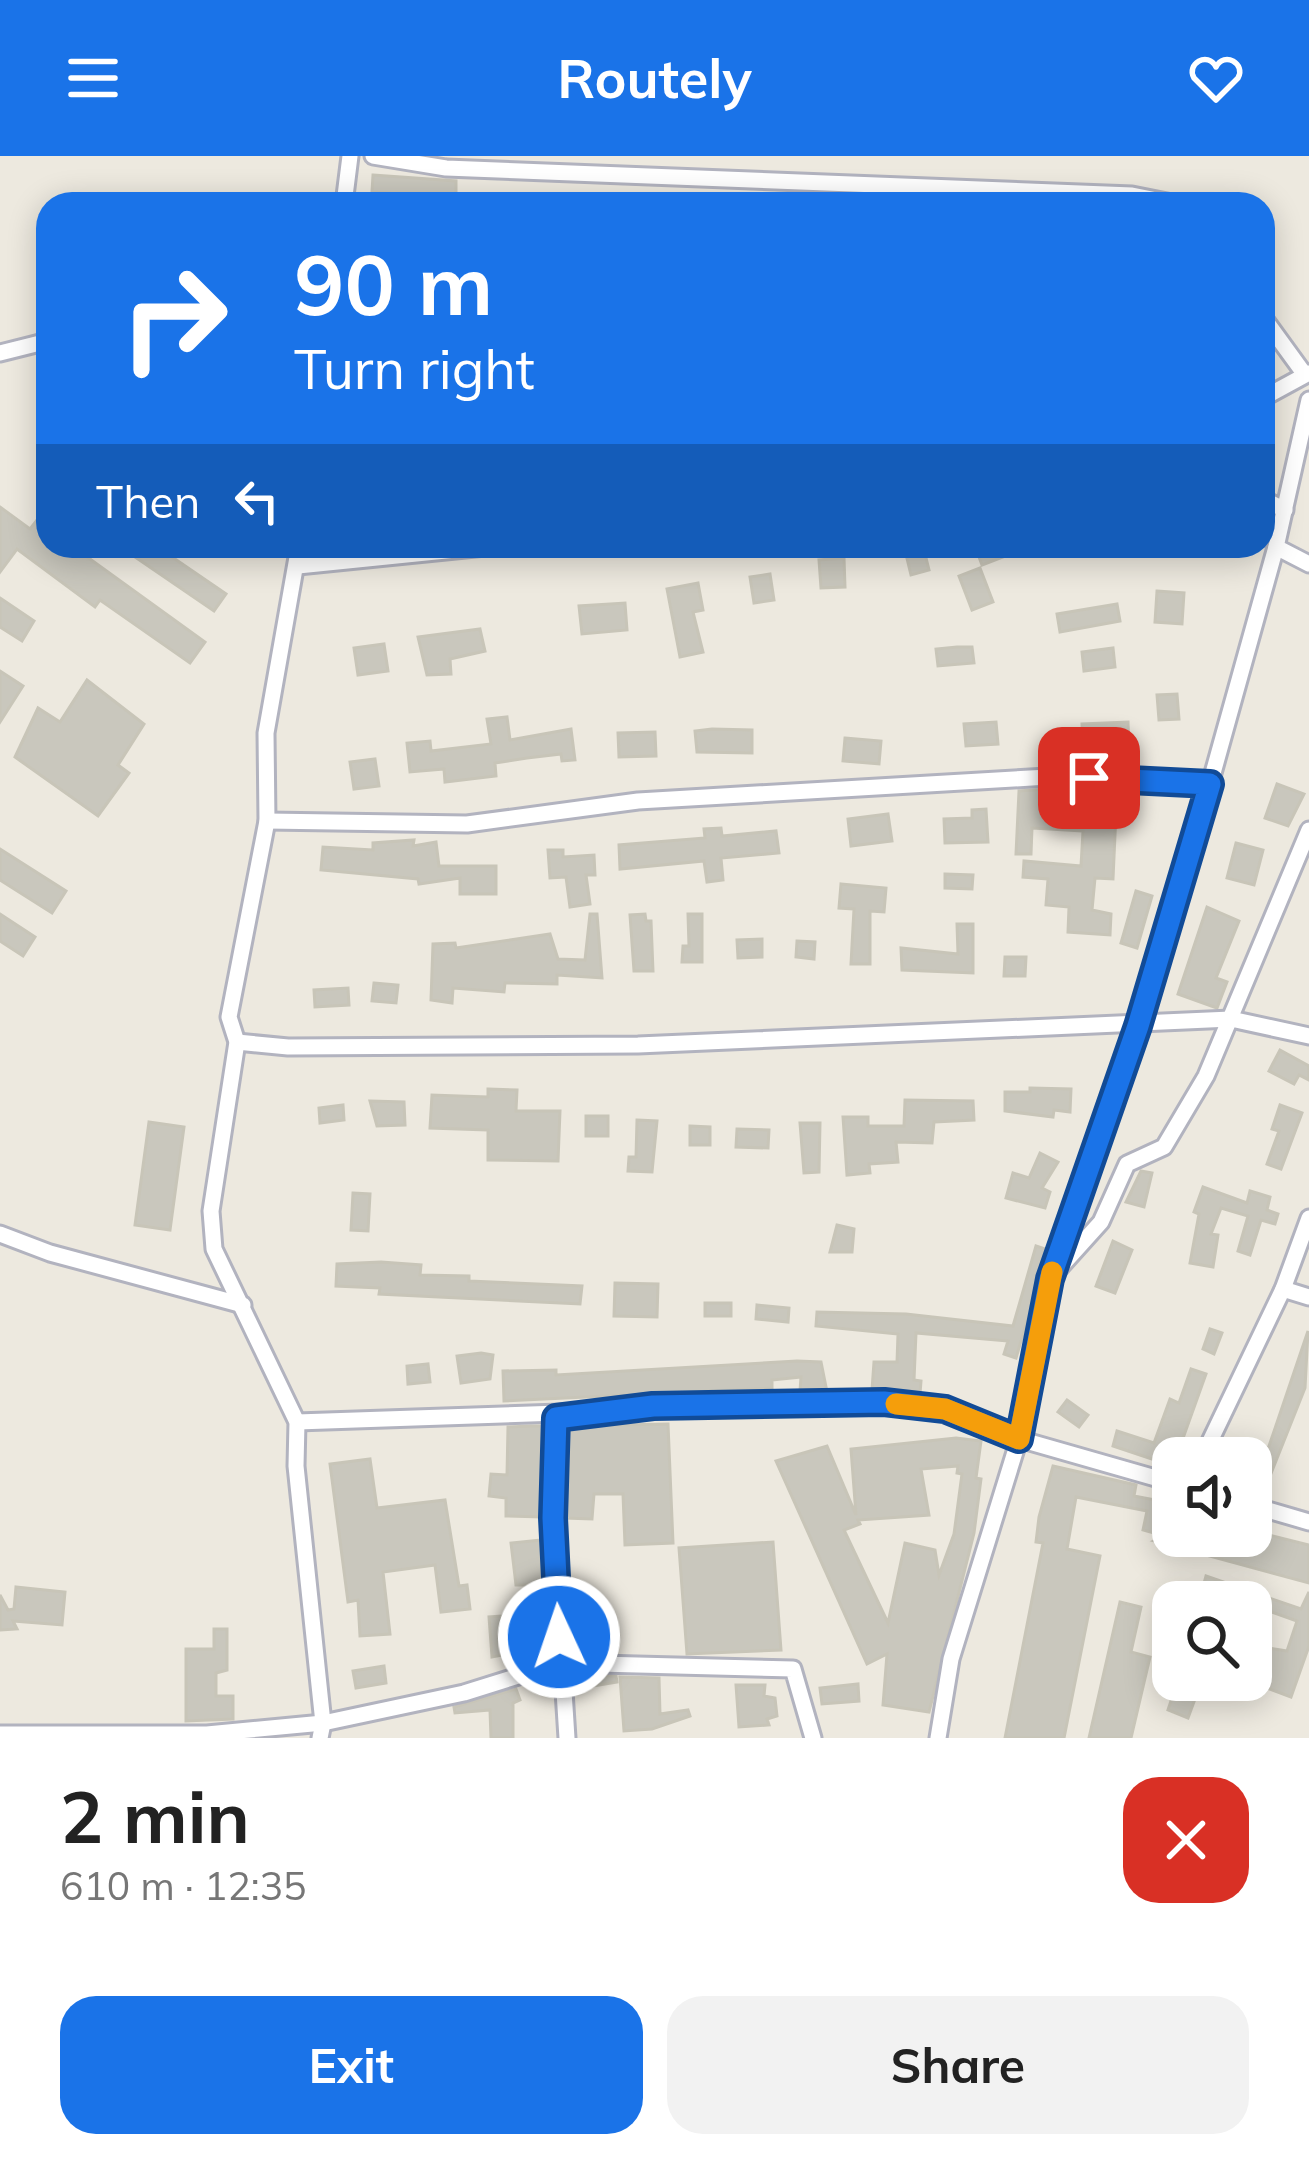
<!DOCTYPE html>
<html lang="en">
<head>
<meta charset="utf-8">
<style>
	:root { --surface:#fff; --page:#f2f2f2; --text:#222; --muted:#767676; --accent:#1a73e8 }
	body { margin:0; font-family:Mulish,sans-serif; background:var(--page); color:var(--text); height:100vh; display:flex; flex-direction:column; font-size:45px; white-space:nowrap }
	* { box-sizing:border-box; margin:0 }
	p { font-size:39px; color:var(--muted) }
	.icon { flex:none; width:66px; height:66px; fill:none; stroke:currentColor; stroke-width:2; stroke-linecap:round; stroke-linejoin:round }
	.map { position:relative; height:1582px; overflow:hidden }
	.panel { display:flex; flex-direction:column; background:var(--surface); flex:1 }
	.panel>* { flex:none }
	.hud { position:absolute; left:36px; top:36px; width:1239px; height:366px; border-radius:36px; box-shadow:0 6px 30px #0003; background:#1a73e8; color:#fff; overflow:hidden }
	.fabs { position:absolute; left:1152px; top:1281px; display:grid; gap:24px }
	.fabs a { display:grid; place-items:center; width:120px; height:120px; border-radius:24px; background:var(--surface); box-shadow:0 6px 30px #0003; font-size:60px }
	.pin { position:absolute; display:grid; place-items:center; width:102px; height:102px; color:#fff; margin:-51px; border-radius:24px; box-shadow:0 6px 18px #0006 }
	.me { position:absolute; width:132px; margin:-66px; rotate:357deg; stroke-linejoin:round; filter:drop-shadow(0 0 9px #0008) }
	.turn { display:flex; align-items:center; gap:42px; height:252px; padding:0 60px; font-size:54px }
	.turn .icon { width:156px; height:156px; stroke-width:2.5 }
	.turn b { display:block; font-size:84px; line-height:102px }
	.then { display:flex; align-items:center; height:114px; padding:0 60px; background:#0003; gap:24px; font-size:45px }
	.round { display:grid; place-items:center; flex:none; width:126px; height:126px; border-radius:36px; background:var(--page) }
	.headline { display:flex; align-items:center; justify-content:space-between; height:204px; padding:0 60px }
	h1 { font-size:72px; font-weight:700; line-height:90px }
	.button { display:flex; gap:24px; margin-top:auto; padding:24px 60px }
	.button a { flex:1; height:138px; border-radius:36px; background:var(--accent); color:#fff; font-size:48px; font-weight:700; line-height:138px; text-align:center }
	.button a+a { background:var(--page); color:var(--text) }
	header { display:flex; justify-content:space-between; align-items:center; height:156px; padding:0 60px; background:var(--accent); color:#fff; font-size:54px; font-weight:700 }
	.map>svg:first-child { display:block }
	.building { fill:#c9c7bd; stroke:#c8c5b8; stroke-width:3; fill-rule:evenodd }
	.lines { fill:none; stroke-linecap:round; stroke-linejoin:round }
	.street-casing { stroke:#b2b3bf; stroke-width:21 }
	.street { stroke:#fff; stroke-width:15 }
	.route-casing { stroke:#114b97; stroke-width:30 }
	.route { stroke:#1a73e8; stroke-width:21 }
	.slow { stroke:#f59e0b; stroke-width:21 }
</style>
</head>
<body>
<header><svg class="icon" aria-label="menu" viewBox="0 0 24 24"><path d="M4 6h16M4 12h16M4 18h16"/></svg>Routely<svg class="icon" aria-label="heart" viewBox="0 0 24 24"><path d="M12 20l-8-8c-3-5 5-10 8-4 3-6 11-1 8 4z"/></svg></header>
<div class="map">
<svg width="1309" height="1582" viewBox="0 0 1309 1582">
	<rect width="100%" height="100%" fill="#ede9df"/>
	<g class="building">
		<polygon points="373,19 456,25 456,42 372,36"/>
		<polygon points="0,351 30,373 37,364 48,372 48,390 72,390 205,486 190,507 100,444 95,451 17,393 0,416"/>
		<polygon points="119,390 156,390 226,438 214,455"/>
		<polygon points="904,390 923,390 929,414 911,419"/>
		<polygon points="975,390 1028,390 1029,391 982,409"/>
		<polygon points="844,402 845,431 821,432 819,404"/>
		<polygon points="980,412 993,446 972,454 959,420"/>
		<polygon points="770,418 774,444 754,447 750,421"/>
		<polygon points="698,427 703,454 693,456 703,496 680,501 667,433"/>
		<polygon points="1157,435 1184,437 1182,468 1155,466"/>
		<polygon points="0,442 34,465 22,485 0,471"/>
		<polygon points="625,447 627,474 582,478 579,450"/>
		<polygon points="1117,448 1120,465 1060,476 1057,458"/>
		<polygon points="480,473 485,495 450,503 451,518 427,519 418,481"/>
		<polygon points="384,488 388,515 358,519 354,492"/>
		<polygon points="957,491 972,491 974,507 938,510 936,493"/>
		<polygon points="1113,492 1115,511 1084,515 1082,496"/>
		<polygon points="0,515 23,530 0,566"/>
		<polygon points="87,524 144,568 118,609 129,617 98,660 15,601 38,552 60,566"/>
		<polygon points="1177,538 1179,563 1159,564 1157,539"/>
		<polygon points="507,561 510,584 571,573 575,604 562,605 561,598 527,602 495,607 496,620 445,626 444,613 410,616 407,587 430,585 431,595 491,588 487,563"/>
		<polygon points="996,566 998,588 966,590 964,568"/>
		<polygon points="1128,566 1129,593 1083,594 1082,568"/>
		<polygon points="712,573 752,574 752,597 697,596 695,575"/>
		<polygon points="655,576 656,600 619,601 618,577"/>
		<polygon points="845,582 881,585 879,608 843,605"/>
		<polygon points="375,603 379,630 354,633 350,606"/>
		<polygon points="1277,628 1304,638 1288,670 1265,662"/>
		<polygon points="1048,633 1131,637 1130,652 1116,657 1113,723 1095,722 1092,754 1111,758 1110,779 1068,776 1069,751 1046,749 1048,723 1023,721 1024,705 1081,710 1083,675 1032,672 1031,698 1016,698 1019,635"/>
		<polygon points="986,653 988,686 945,687 944,663 972,662 972,654"/>
		<polygon points="888,658 892,685 851,690 848,663"/>
		<polygon points="721,672 722,680 776,675 779,697 721,702 723,724 707,726 704,705 620,713 619,689 705,682 704,673"/>
		<polygon points="414,684 413,690 436,686 439,710 496,710 496,738 460,738 460,722 419,728 418,723 321,714 323,691 373,694 373,687"/>
		<polygon points="1236,687 1263,694 1254,729 1227,722"/>
		<polygon points="0,693 66,735 52,757 0,724"/>
		<polygon points="548,694 563,694 563,701 594,699 595,719 586,719 590,748 570,751 566,721 550,722"/>
		<polygon points="945,718 973,719 972,733 945,732"/>
		<polygon points="841,728 886,732 884,756 870,755 870,808 851,808 854,753 839,752"/>
		<polygon points="1136,735 1152,740 1137,792 1121,787"/>
		<polygon points="1207,751 1239,765 1216,822 1227,826 1217,852 1178,838"/>
		<polygon points="0,758 35,781 23,800 0,785"/>
		<polygon points="590,758 597,758 602,822 557,819 557,828 505,827 504,836 453,832 452,847 431,844 433,788 455,787 456,792 550,778 558,803 585,804"/>
		<polygon points="645,758 646,765 651,765 653,815 634,815 630,759"/>
		<polygon points="688,758 702,758 702,806 682,806 683,790 689,790"/>
		<polygon points="957,768 973,768 973,817 902,814 901,792 958,798"/>
		<polygon points="762,783 762,801 738,802 737,784"/>
		<polygon points="797,785 815,786 814,803 796,801"/>
		<polygon points="1005,801 1026,801 1025,820 1004,820"/>
		<polygon points="374,827 398,829 396,847 372,845"/>
		<polygon points="348,832 349,849 315,851 314,834"/>
		<polygon points="1280,894 1309,910 1309,924 1299,919 1294,928 1269,915"/>
		<polygon points="1030,932 1071,933 1070,956 1054,954 1053,961 1005,955 1005,936 1030,936"/>
		<polygon points="488,933 517,934 516,955 560,955 558,1005 488,1004 488,974 430,972 432,939 488,941"/>
		<polygon points="905,944 973,945 974,964 934,966 932,987 896,986 898,1006 869,1008 870,1017 847,1019 843,961 868,961 868,970 904,970"/>
		<polygon points="370,945 404,946 405,969 377,970"/>
		<polygon points="343,949 344,964 320,967 319,952"/>
		<polygon points="1280,949 1302,957 1281,1013 1267,1008 1279,975 1272,973"/>
		<rect x="586" y="960" width="22" height="20"/>
		<polygon points="637,964 657,965 652,1016 628,1015 629,1001 636,1001"/>
		<polygon points="149,966 184,971 170,1074 135,1069"/>
		<polygon points="800,967 820,967 819,1016 804,1017"/>
		<polygon points="690,970 710,971 710,989 690,989"/>
		<polygon points="737,973 769,974 768,992 736,991"/>
		<polygon points="1040,997 1058,1006 1042,1032 1050,1036 1045,1052 1006,1042 1013,1017 1029,1022"/>
		<polygon points="1141,1015 1152,1017 1144,1051 1126,1046"/>
		<polygon points="1203,1031 1247,1047 1250,1035 1270,1041 1267,1054 1278,1058 1275,1068 1261,1064 1250,1099 1238,1095 1248,1060 1221,1052 1211,1078 1218,1079 1213,1111 1190,1107 1199,1058 1194,1056"/>
		<polygon points="353,1037 370,1038 368,1075 351,1074"/>
		<polygon points="837,1069 854,1073 852,1096 830,1096"/>
		<polygon points="1113,1085 1132,1094 1115,1137 1096,1130"/>
		<polygon points="1036,1090 1048,1094 1016,1202 1004,1198 1008,1185 916,1177 914,1224 921,1225 920,1238 872,1234 874,1206 897,1206 898,1178 816,1170 817,1156 906,1158 1013,1170"/>
		<polygon points="381,1106 421,1109 420,1119 469,1120 469,1125 582,1130 580,1148 379,1138 380,1132 336,1130 337,1108"/>
		<polygon points="615,1127 658,1128 657,1161 614,1160"/>
		<rect x="705" y="1147" width="26" height="13"/>
		<polygon points="757,1149 789,1152 788,1166 756,1163"/>
		<polygon points="1210,1173 1222,1177 1214,1198 1203,1193"/>
		<polygon points="1308,1175 1305,1232 1266,1330 1251,1337 1251,1312 1256,1314 1269,1290"/>
		<polygon points="481,1197 493,1199 490,1223 461,1227 457,1200"/>
		<polygon points="797,1205 821,1206 827,1236 800,1235 801,1221 772,1224 772,1232 504,1245 503,1215 556,1214 556,1219"/>
		<polygon points="428,1208 430,1226 408,1228 407,1210"/>
		<polygon points="1191,1213 1206,1218 1173,1310 1113,1290 1117,1275 1154,1287 1170,1243 1179,1247"/>
		<polygon points="1067,1244 1088,1259 1079,1271 1058,1256"/>
		<polygon points="668,1268 673,1387 625,1389 623,1338 594,1338 592,1363 565,1362 568,1270"/>
		<polygon points="531,1270 544,1270 541,1361 506,1360 506,1342 489,1340 491,1318 507,1319 508,1271"/>
		<path d="M956,1282L981,1285L976,1322L981,1323L974,1377L929,1556L883,1549L887,1498L867,1508L776,1305L827,1290L856,1359L851,1293ZM958,1310L957,1317L962,1318L954,1378L939,1419L935,1394L905,1387L888,1467L844,1374L860,1368L858,1364L929,1359L921,1313Z"/>
		<polygon points="370,1303 377,1352 445,1344 459,1430 467,1429 470,1453 441,1456 435,1409 383,1416 390,1478 360,1480 358,1444 348,1446 330,1308"/>
		<polygon points="1053,1310 1136,1329 1134,1340 1165,1346 1173,1351 1173,1380 1251,1380 1253,1375 1309,1389 1309,1427 1154,1385 1165,1380 1143,1374 1147,1355 1076,1341 1067,1393 1100,1400 1064,1582 1005,1582 1043,1387 1036,1386 1039,1361"/>
		<polygon points="542,1384 549,1490 492,1501 489,1461 528,1458 528,1429 516,1429 511,1387"/>
		<polygon points="773,1386 781,1494 687,1498 679,1392"/>
		<polygon points="1206,1420 1301,1453 1309,1436 1309,1490 1291,1541 1251,1526 1251,1489 1287,1495 1297,1465 1216,1436 1213,1446 1199,1446"/>
		<polygon points="16,1431 65,1436 62,1469 13,1465 17,1473 0,1474 0,1439 8,1454 14,1453"/>
		<polygon points="1120,1446 1141,1451 1131,1496 1150,1501 1131,1582 1089,1582"/>
		<polygon points="214,1473 227,1473 227,1514 216,1517 216,1540 233,1540 233,1563 186,1565 186,1493 214,1493"/>
		<polygon points="384,1510 386,1527 356,1532 353,1515"/>
		<polygon points="578,1519 616,1520 617,1526 581,1532"/>
		<polygon points="620,1521 659,1522 660,1558 688,1554 690,1560 652,1573 624,1575"/>
		<polygon points="858,1528 859,1545 822,1548 820,1532"/>
		<polygon points="736,1529 765,1529 764,1540 775,1542 777,1560 767,1563 769,1569 739,1571"/>
		<polygon points="516,1533 520,1544 513,1547 513,1582 491,1582 490,1554 455,1557 454,1551"/>
		<polygon points="1174,1536 1195,1543 1188,1562 1168,1554"/>
	</g>
	<g class="lines">
		<g class="street-casing">
			<g id="street">
				<polyline points="373,0 446,12 1132,39 1177,48"/>
				<polyline points="344,48 350,0"/>
				<polyline points="1263,161 1303,216"/>
				<polyline points="0,197 48,185"/>
				<polyline points="1263,242 1309,217"/>
				<polyline points="1263,343 1285,354"/>
				<polyline points="299,390 266,577 267,665 229,861 237,886 211,1055 214,1093 297,1266 296,1310 323,1567 320,1582"/>
				<polyline points="1276,391 1309,408"/>
				<polyline points="298,410 495,390"/>
				<polyline points="267,665 467,668 638,645 1048,621 1210,628"/>
				<polyline points="237,886 288,891 638,889 1231,863 1309,880"/>
				<polyline points="0,1078 50,1097 243,1149"/>
				<polyline points="1056,1116 1101,1066 1127,1008 1164,991 1206,920 1309,674"/>
				<polyline points="1283,1133 1309,1141"/>
				<polyline points="556,1261 553,1362 567,1582"/>
				<polyline points="297,1266 884,1246 945,1253 1019,1283 1173,1327"/>
				<polyline points="1202,1302 1283,1133 1309,1062"/>
				<polyline points="1251,1349 1309,1366"/>
				<polyline points="0,1578 207,1578 323,1567 464,1537 560,1507 793,1513 813,1582"/>
				<polyline points="938,1582 951,1503 1019,1283 1050,1123 1139,870 1210,628 1276,391 1309,244"/>
			</g>
		</g>
		<use href="#street" class="street"/>
	</g>
	<g class="lines">
		<g class="route-casing">
			<polyline id="route" points="559,1481 553,1362 556,1262 653,1250 884,1246 945,1253 1019,1283 1050,1123 1138,870 1210,628 1089,622"/>
		</g>
		<use href="#route" class="route"/>
		<polyline class="slow" points="896,1248 945,1253 1019,1283 1052,1116"/>
	</g>
</svg>
<div class="fabs">
<a><svg class="icon" aria-label="sound" viewBox="0 0 24 24"><path d="M4 9h4l5-4v14l-5-4H4zM17 9q2 3 0 6"/></svg></a>
<a><svg class="icon" aria-label="search" viewBox="0 0 24 24"><circle cx="10" cy="10" r="6"/><path d="M15 15l6 6"/></svg></a>
</div>
<div class="pin" style="left:1089px;top:622px;background:#d93025"><svg class="icon" aria-label="arrive" viewBox="0 0 24 24"><path d="M6 21V4h12l-3 4 3 4H6"/></svg></div>
<svg class="me" style="left:559px;top:1481px" viewBox="-20 -20 40 40"><circle r="17" fill="#1a73e8" stroke="#fff" stroke-width="3"/><path d="M0-11L8 9 0 5-8 9z" fill="#fff"/></svg>
<div class="hud">
<div class="turn"><svg class="icon" aria-label="right" viewBox="0 0 24 24"><path d="M7 20v-9h11M14 6l5 5-5 5"/></svg><div><b>90 m</b>Turn right</div></div>
<div class="then">Then<svg class="icon" aria-label="left" viewBox="0 0 24 24"><path d="M17 20v-9H6M10 6l-5 5 5 5"/></svg></div>
</div>
</div>
<section class="panel">
<div class="headline"><div><h1>2 min</h1><p>610 m · 12:35</p></div><a class="round" style="background:#d93025;color:#fff"><svg class="icon" aria-label="close" viewBox="0 0 24 24"><path d="M6 6l12 12M18 6L6 18"/></svg></a></div>
<div class="button"><a>Exit</a><a>Share</a></div>
</section>
</body>
</html>
